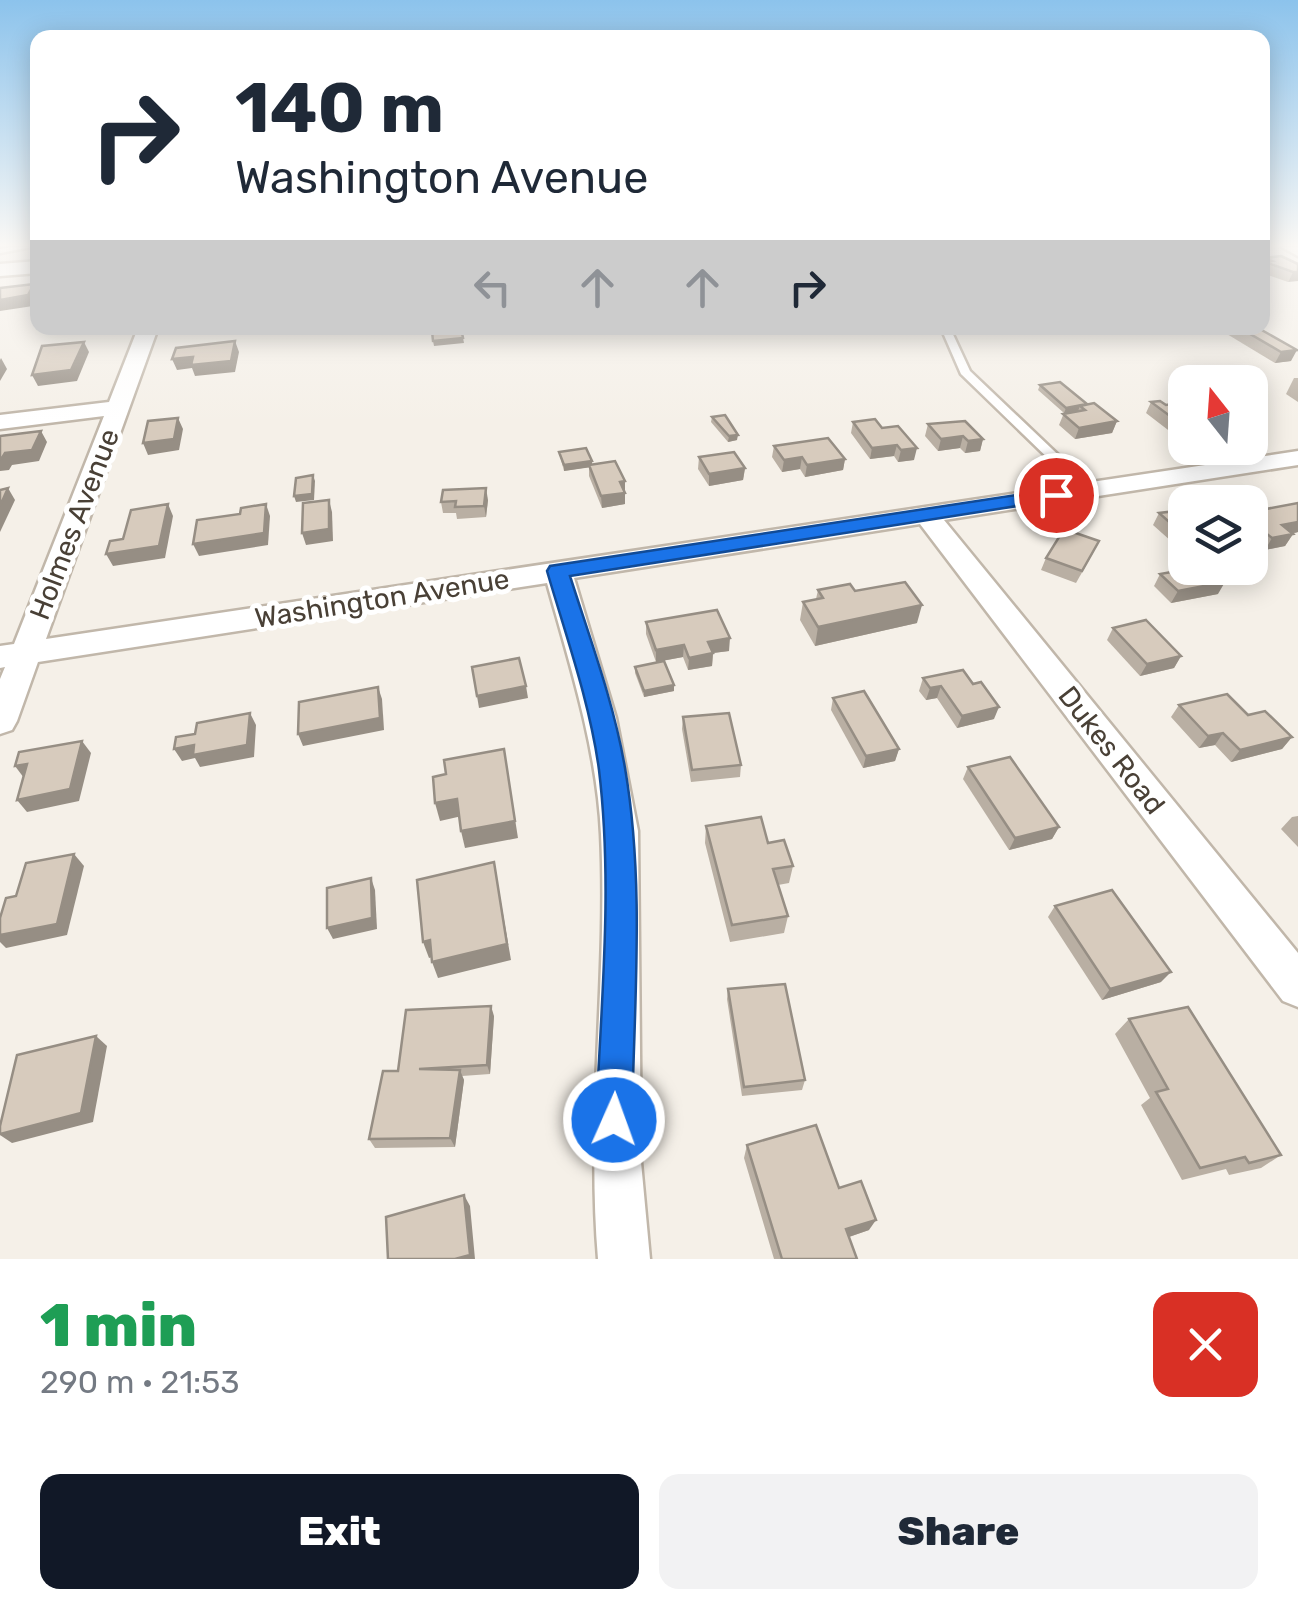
<!DOCTYPE html>
<html lang="en">
<head>
<meta charset="utf-8">
<style>
	:root { --surface:#fff; --page:#f2f2f3; --text:#1f2937; --muted:#747a83; --accent:#111827 }
	body { margin:0; font-family:Rubik,sans-serif; background:var(--page); color:var(--text); height:100vh; display:flex; flex-direction:column; font-size:38px; white-space:nowrap }
	* { box-sizing:border-box; margin:0 }
	p { font-size:32px; color:var(--muted) }
	.icon { flex:none; width:55px; height:55px; fill:none; stroke:currentColor; stroke-width:2; stroke-linecap:round; stroke-linejoin:round }
	.map { position:relative; height:1259px; overflow:hidden }
	.side { display:flex; flex-direction:column; background:var(--surface); flex:1 }
	.side>* { flex:none }
	.guide { position:absolute; left:30px; top:30px; width:1240px; height:305px; border-radius:20px; box-shadow:0 5px 25px #0003; background:#fff; color:var(--text); overflow:hidden }
	.needle { width:65px; rotate:343deg }
	.buttons { position:absolute; left:1168px; top:365px; display:grid; gap:20px }
	.buttons a { display:grid; place-items:center; width:100px; height:100px; border-radius:20px; background:var(--surface); box-shadow:0 5px 25px #0003; font-size:50px }
	.pin { position:absolute; display:grid; place-items:center; width:85px; height:85px; color:#fff; margin:-42px; border:5px solid #fff; border-radius:50%; box-shadow:0 2px 10px #0007 }
	.me { position:absolute; width:110px; margin:-55px; rotate:2deg; stroke-linejoin:round; filter:drop-shadow(0 0 8px #0008) }
	.turn { display:flex; align-items:center; gap:35px; height:210px; padding:0 40px; font-size:45px }
	.turn .icon { width:130px; height:130px; stroke-width:2.5 }
	.turn b { display:block; font-size:70px; line-height:85px }
	.lanes { display:flex; align-items:center; height:95px; padding:0 40px; background:#0003; justify-content:center; gap:50px; direction:ltr }
	.lanes .off { opacity:.35 }
	.round { display:grid; place-items:center; flex:none; width:105px; height:105px; border-radius:20px; background:var(--page) }
	.overview { display:flex; align-items:center; justify-content:space-between; height:170px; padding:0 40px }
	h1 { font-size:60px; font-weight:800; line-height:75px; color:#1e9e55 }
	.cta { display:flex; gap:20px; margin-top:auto; padding:20px 40px }
	.cta a { flex:1; height:115px; border-radius:20px; background:var(--accent); color:#fff; font-size:40px; font-weight:800; line-height:115px; text-align:center }
	.cta a+a { background:var(--page); color:var(--text) }
	.map>svg:first-child { display:block }
	.lines { fill:none; stroke-linecap:round; stroke-linejoin:round }
	.service-casing { stroke:#c1b7aa; stroke-width:5 }
	.minor-casing { stroke:#c1b7aa; stroke-width:5 }
	.tertiary-casing { stroke:#c1b7aa; stroke-width:5 }
	.service { fill:#fff; fill-rule:evenodd }
	.minor { fill:#fff; fill-rule:evenodd }
	.tertiary { fill:#fff; fill-rule:evenodd }
	.wall { fill:#b9afa3 }
	.shaded-wall { fill:#968e84 }
	.building { fill:#d7cbbd; stroke:#968e84; stroke-width:2.5 }
	.route { fill:#1a73e8; stroke:#114b97; stroke-width:2.5 }
	.labels { text-anchor:middle; stroke-width:10; stroke-linejoin:round; paint-order:stroke }
	.street-label { font-size:28px; fill:#494036; stroke:#fff }
</style>
</head>
<body>
<div class="map">
<svg width="1298" height="1259" viewBox="0 0 1298 1259">
	<rect width="100%" height="100%" fill="#f5f0e8"/>
	<g class="lines">
		<g class="service-casing">
			<g id="service">
				<polygon points="12,247 31,247 0,253 0,249"/>
				<polygon points="941,328 950,328 970,371 1092,487 1092,493 1084,493 961,374"/>
			</g>
		</g>
		<g class="minor-casing">
			<g id="minor">
				<polygon points="1282,247 1298,247 1298,256"/>
				<path d="M138,328H158L46,639L1298,451V465L944,520L1298,953V1007L1283,1001L920,524L574,578L616,718L638,831L641,1162L650,1259H598C586,1117 608,976 601,834C597,749 570,665 547,583L38,662L17,721L12,730L0,734V679L5,667L0,668V646L14,644L104,416L0,429V415L109,402Z"/>
			</g>
		</g>
		<g class="tertiary-casing">
			<polygon id="tertiary" points="38,261 38,273 0,276 0,264"/>
		</g>
		<use href="#service" class="service"/>
		<use href="#minor" class="minor"/>
		<use href="#tertiary" class="tertiary"/>
	</g>
	<g class="wall">
		<polygon points="1262,248 1269,251 1266,258 1298,264 1288,282 1262,273"/>
		<polygon points="1217,328 1258,328 1291,361 1275,363"/>
		<polygon points="1294,378 1298,378 1298,402 1286,394"/>
		<polygon points="1040,385 1087,404 1117,421 1112,433 1075,439 1059,425 1064,413 1038,390"/>
		<polygon points="1185,398 1185,431 1172,433 1146,413 1151,402 1166,405 1183,403"/>
		<polygon points="712,417 737,440 728,442 711,422"/>
		<polygon points="853,422 882,428 914,460 898,462 894,456 870,459 851,433"/>
		<polygon points="928,424 983,439 980,451 965,453 960,448 938,451 925,436"/>
		<polygon points="774,446 845,459 843,470 805,477 800,469 782,472 772,457"/>
		<polygon points="559,452 592,464 625,481 625,504 602,508 589,476 589,467 564,471"/>
		<polygon points="699,457 745,468 743,480 709,486 698,469"/>
		<polygon points="488,500 486,517 457,519 456,513 443,513 441,502"/>
		<polygon points="1298,503 1298,532 1293,534 1285,546 1265,550 1250,537 1250,512"/>
		<polygon points="1185,510 1185,568 1221,568 1217,574 1218,594 1171,603 1154,586 1160,574 1177,571 1169,563 1175,551 1181,550 1153,525 1159,513"/>
		<polygon points="1093,553 1076,583 1041,570 1046,558"/>
		<polygon points="818,590 917,623 815,646 800,620 803,602 816,599"/>
		<polygon points="646,622 729,651 713,653 712,666 688,670 683,657 656,662 646,634"/>
		<polygon points="1113,628 1181,656 1174,668 1140,676 1107,640"/>
		<polygon points="635,667 674,691 644,697 635,673"/>
		<polygon points="963,670 994,719 957,728 937,698 926,700 919,691 923,678"/>
		<polygon points="833,698 899,749 895,761 863,768 831,710"/>
		<polygon points="1179,705 1248,715 1292,737 1282,749 1231,762 1215,745 1199,748 1171,717"/>
		<polygon points="683,717 741,765 740,777 691,782 682,729"/>
		<polygon points="968,767 1059,827 1052,839 1009,850 963,779"/>
		<polygon points="1298,816 1298,847 1281,829 1292,817"/>
		<polygon points="706,826 768,843 793,866 789,883 778,885 788,916 784,933 730,942 705,843"/>
		<polygon points="1055,906 1161,982 1102,1000 1048,917"/>
		<polygon points="728,989 805,1080 802,1090 742,1096 727,999"/>
		<polygon points="494,1016 490,1074 462,1076 464,1080 455,1147 375,1148 369,1139 398,1071"/>
		<polygon points="1129,1019 1281,1155 1261,1168 1229,1175 1226,1169 1182,1180 1141,1105 1150,1098 1115,1034"/>
		<polygon points="747,1145 839,1188 869,1230 849,1237 857,1259 774,1259 744,1158"/>
	</g>
	<g class="shaded-wall">
		<polygon points="1293,272 1298,272 1298,281 1288,282"/>
		<polygon points="34,284 38,291 38,297 33,306 0,311 0,300"/>
		<polygon points="1136,328 1153,328 1133,333"/>
		<polygon points="463,338 464,343 434,346 433,341"/>
		<polygon points="235,341 239,352 235,372 195,376 192,368 177,370 172,359"/>
		<polygon points="84,342 89,352 77,381 38,386 32,375"/>
		<polygon points="1297,350 1291,361 1275,363 1281,352"/>
		<polygon points="1,358 7,369 0,381 0,360"/>
		<polygon points="1080,406 1078,411 1064,413 1066,408"/>
		<polygon points="178,418 183,429 179,450 148,455 143,443"/>
		<polygon points="1185,420 1185,431 1172,433 1178,422"/>
		<polygon points="1117,421 1112,433 1075,439 1079,428"/>
		<polygon points="41,431 47,442 39,461 12,465 9,470 0,471 0,459 5,453"/>
		<polygon points="738,435 737,440 728,442 729,436"/>
		<polygon points="963,436 960,448 938,451 941,439"/>
		<polygon points="983,439 980,451 965,453 968,441"/>
		<polygon points="897,445 894,456 870,459 872,448"/>
		<polygon points="917,448 914,460 898,462 901,450"/>
		<polygon points="802,457 800,469 782,472 784,460"/>
		<polygon points="845,459 843,470 805,477 807,465"/>
		<polygon points="592,461 592,467 564,471 564,465"/>
		<polygon points="745,468 743,480 709,486 709,474"/>
		<polygon points="313,475 315,481 314,500 296,502 294,496"/>
		<polygon points="625,481 625,504 602,508 601,496 620,482"/>
		<polygon points="8,488 15,500 0,532 0,506"/>
		<polygon points="486,488 488,500 486,517 484,506"/>
		<polygon points="329,500 332,512 333,541 306,545 302,533"/>
		<polygon points="168,504 173,516 165,558 113,566 106,554"/>
		<polygon points="266,504 270,516 268,545 199,556 193,544"/>
		<polygon points="1298,522 1298,532 1274,537 1282,525"/>
		<polygon points="1293,534 1285,546 1265,550 1272,538"/>
		<polygon points="1225,582 1218,594 1171,603 1178,591"/>
		<polygon points="922,605 917,623 815,646 818,627"/>
		<polygon points="730,638 729,651 713,653 712,666 688,670 689,658 708,642"/>
		<polygon points="684,645 683,657 656,662 656,650"/>
		<polygon points="1181,656 1174,668 1140,676 1147,664"/>
		<polygon points="674,685 674,691 644,697 644,691"/>
		<polygon points="526,686 528,698 479,708 477,696"/>
		<polygon points="941,686 937,698 926,700 930,688"/>
		<polygon points="378,687 382,699 384,730 303,746 298,734"/>
		<polygon points="999,707 994,719 957,728 962,716"/>
		<polygon points="250,713 256,725 254,757 200,767 195,758 182,761 174,749"/>
		<polygon points="1223,733 1215,745 1199,748 1208,736"/>
		<polygon points="1292,737 1282,749 1231,762 1240,750"/>
		<polygon points="82,741 91,753 79,801 27,812 17,800"/>
		<polygon points="504,749 518,838 465,848 461,831"/>
		<polygon points="899,749 895,761 863,768 866,756"/>
		<polygon points="27,764 24,778 15,766"/>
		<polygon points="457,799 462,816 440,821 435,803"/>
		<polygon points="1059,827 1052,839 1009,850 1015,838"/>
		<polygon points="74,854 84,866 67,935 6,948 0,942 0,935"/>
		<polygon points="494,862 511,960 438,978 432,962"/>
		<polygon points="371,878 375,890 377,929 333,939 327,928"/>
		<polygon points="430,940 436,956 429,958 423,942"/>
		<polygon points="1171,972 1161,982 1102,1000 1110,989"/>
		<polygon points="491,1006 494,1016 490,1074 487,1065"/>
		<polygon points="96,1036 107,1046 93,1122 12,1143 0,1135"/>
		<polygon points="460,1070 464,1080 455,1147 450,1138"/>
		<polygon points="464,1195 470,1206 475,1259 455,1259"/>
		<polygon points="876,1220 869,1230 840,1240 846,1229"/>
	</g>
	<g class="building">
		<polygon points="1281,256 1298,264 1298,272 1293,272 1265,262 1272,261 1265,258"/>
		<polygon points="34,284 28,295 0,300 0,288"/>
		<polygon points="461,328 463,338 433,341 432,331"/>
		<polygon points="1240,328 1258,328 1297,350 1281,352"/>
		<polygon points="235,341 231,361 191,365 193,357 172,359 176,348"/>
		<polygon points="84,342 71,370 32,375 42,346"/>
		<polygon points="1060,382 1087,404 1066,408 1040,385"/>
		<polygon points="1160,401 1166,405 1185,402 1185,420 1178,422 1151,402"/>
		<polygon points="1094,403 1117,421 1079,428 1063,414 1085,410 1080,406"/>
		<polygon points="725,415 738,435 729,436 712,417"/>
		<polygon points="178,418 174,439 143,443 148,421"/>
		<polygon points="875,419 882,428 898,426 917,448 901,450 897,445 872,448 853,422"/>
		<polygon points="965,421 983,439 968,441 963,436 941,439 928,424"/>
		<polygon points="41,431 32,450 5,453 2,458 0,459 0,436"/>
		<polygon points="828,438 845,459 807,465 802,457 784,460 774,446"/>
		<polygon points="586,448 592,461 564,465 559,452"/>
		<polygon points="734,452 745,468 709,474 699,457"/>
		<polygon points="615,461 625,481 620,482 625,493 601,496 589,465"/>
		<polygon points="313,475 312,494 294,496 296,478"/>
		<polygon points="8,488 0,506 0,490"/>
		<polygon points="486,488 484,506 455,507 456,501 441,502 443,490"/>
		<polygon points="329,500 329,529 302,533 303,503"/>
		<polygon points="1298,503 1298,522 1282,525 1293,534 1272,538 1250,520 1250,512"/>
		<polygon points="168,504 159,546 106,554 110,541 123,539 131,510"/>
		<polygon points="266,504 264,533 193,544 197,520 240,514 241,508"/>
		<polygon points="1185,510 1185,536 1159,513"/>
		<polygon points="1064,529 1099,541 1082,571 1046,558"/>
		<polygon points="1185,549 1185,560 1175,551"/>
		<polygon points="1194,568 1210,568 1225,582 1178,591 1160,574"/>
		<polygon points="905,582 922,605 818,627 803,602 823,598 818,590 850,584 855,591"/>
		<polygon points="717,610 730,638 708,642 713,653 689,658 684,645 656,650 646,622"/>
		<polygon points="1146,620 1181,656 1147,664 1113,628"/>
		<polygon points="519,658 526,686 477,696 472,667"/>
		<polygon points="664,661 674,685 644,691 635,667"/>
		<polygon points="963,670 973,684 981,682 999,707 962,716 941,686 930,688 923,678"/>
		<polygon points="378,687 380,718 298,734 299,702"/>
		<polygon points="864,691 899,749 866,756 833,698"/>
		<polygon points="1227,694 1248,715 1265,711 1292,737 1240,750 1223,733 1208,736 1179,705"/>
		<polygon points="250,713 247,745 193,755 194,745 174,749 176,737 195,734 197,723"/>
		<polygon points="729,713 741,765 692,770 683,717"/>
		<polygon points="82,741 70,789 17,800 27,764 15,766 19,752"/>
		<polygon points="504,749 515,821 461,831 457,799 435,803 433,777 446,774 444,760"/>
		<polygon points="1010,757 1059,827 1015,838 968,767"/>
		<polygon points="761,817 768,843 784,840 793,866 773,869 788,916 732,925 706,826"/>
		<polygon points="74,854 57,924 0,935 0,918 6,898 16,896 26,863"/>
		<polygon points="494,862 507,944 432,962 430,940 423,942 417,880"/>
		<polygon points="371,878 372,918 327,928 327,888"/>
		<polygon points="1112,890 1171,972 1110,989 1055,906"/>
		<polygon points="785,984 805,1080 744,1087 728,989"/>
		<polygon points="491,1006 487,1065 419,1069 460,1070 450,1138 369,1139 383,1071 398,1071 406,1010"/>
		<polygon points="1188,1007 1281,1155 1249,1163 1245,1157 1200,1168 1156,1092 1168,1089 1129,1019"/>
		<polygon points="96,1036 81,1113 0,1134 0,1126 17,1055"/>
		<polygon points="816,1125 839,1188 861,1181 876,1220 846,1229 857,1259 782,1259 747,1145"/>
		<polygon points="464,1195 470,1255 455,1259 388,1259 386,1217"/>
	</g>
	<linearGradient id="sky" x2="0" y2="1"><stop stop-color="#8cc3ec"/><stop offset="0.58" stop-color="#faf8f5"/><stop offset="1" stop-color="#faf8f5" stop-opacity="0"/></linearGradient>
	<rect width="1298" height="423" fill="url(#sky)"/>
	<path class="route" d="M1056,489L1062,491V499L570,576C590,639 614,703 625,768C645,883 634,1004 632,1120L627,1133L614,1138L602,1133L596,1120C601,1004 613,886 599,770C590,703 566,636 547,571L550,566Z"/>
	<g class="labels">
		<g class="street-label">
			<text transform="translate(74 524) rotate(-69)" y="10">Holmes Avenue</text>
			<text transform="translate(382 598) rotate(-9)" y="10">Washington Avenue</text>
			<text transform="translate(1112 750) rotate(52)" y="10">Dukes Road</text>
		</g>
	</g>
</svg>
<div class="buttons">
<a><svg class="needle" viewBox="-14 -14 28 28"><path d="M0-13l5 13h-10z" fill="#e53935"/><path d="M0 13l5-13h-10z" fill="#747a83"/></svg></a>
<a><svg class="icon" aria-label="layers" viewBox="0 0 24 24"><path d="M12 4l9 5-9 5-9-5zM3 14l9 5 9-5"/></svg></a>
</div>
<div class="pin" style="left:1056px;top:495px;background:#d93025"><svg class="icon" aria-label="arrive" viewBox="0 0 24 24"><path d="M6 21V4h12l-3 4 3 4H6"/></svg></div>
<svg class="me" style="left:614px;top:1120px" viewBox="-20 -20 40 40"><circle r="17" fill="#1a73e8" stroke="#fff" stroke-width="3"/><path d="M0-11L8 9 0 5-8 9z" fill="#fff"/></svg>
<div class="guide">
<div class="turn"><svg class="icon" aria-label="right" viewBox="0 0 24 24"><path d="M7 20v-9h11M14 6l5 5-5 5"/></svg><div><b>140 m</b>Washington Avenue</div></div>
<div class="lanes"><svg class="icon off" aria-label="left" viewBox="0 0 24 24"><path d="M17 20v-9H6M10 6l-5 5 5 5"/></svg><svg class="icon off" aria-label="ahead" viewBox="0 0 24 24"><path d="M12 20V5M6 11l6-6 6 6"/></svg><svg class="icon off" aria-label="ahead" viewBox="0 0 24 24"><path d="M12 20V5M6 11l6-6 6 6"/></svg><svg class="icon" aria-label="right" viewBox="0 0 24 24"><path d="M7 20v-9h11M14 6l5 5-5 5"/></svg></div>
</div>
</div>
<section class="side">
<div class="overview"><div><h1>1 min</h1><p>290 m · 21:53</p></div><a class="round" style="background:#d93025;color:#fff"><svg class="icon" aria-label="close" viewBox="0 0 24 24"><path d="M6 6l12 12M18 6L6 18"/></svg></a></div>
<div class="cta"><a>Exit</a><a>Share</a></div>
</section>
</body>
</html>
